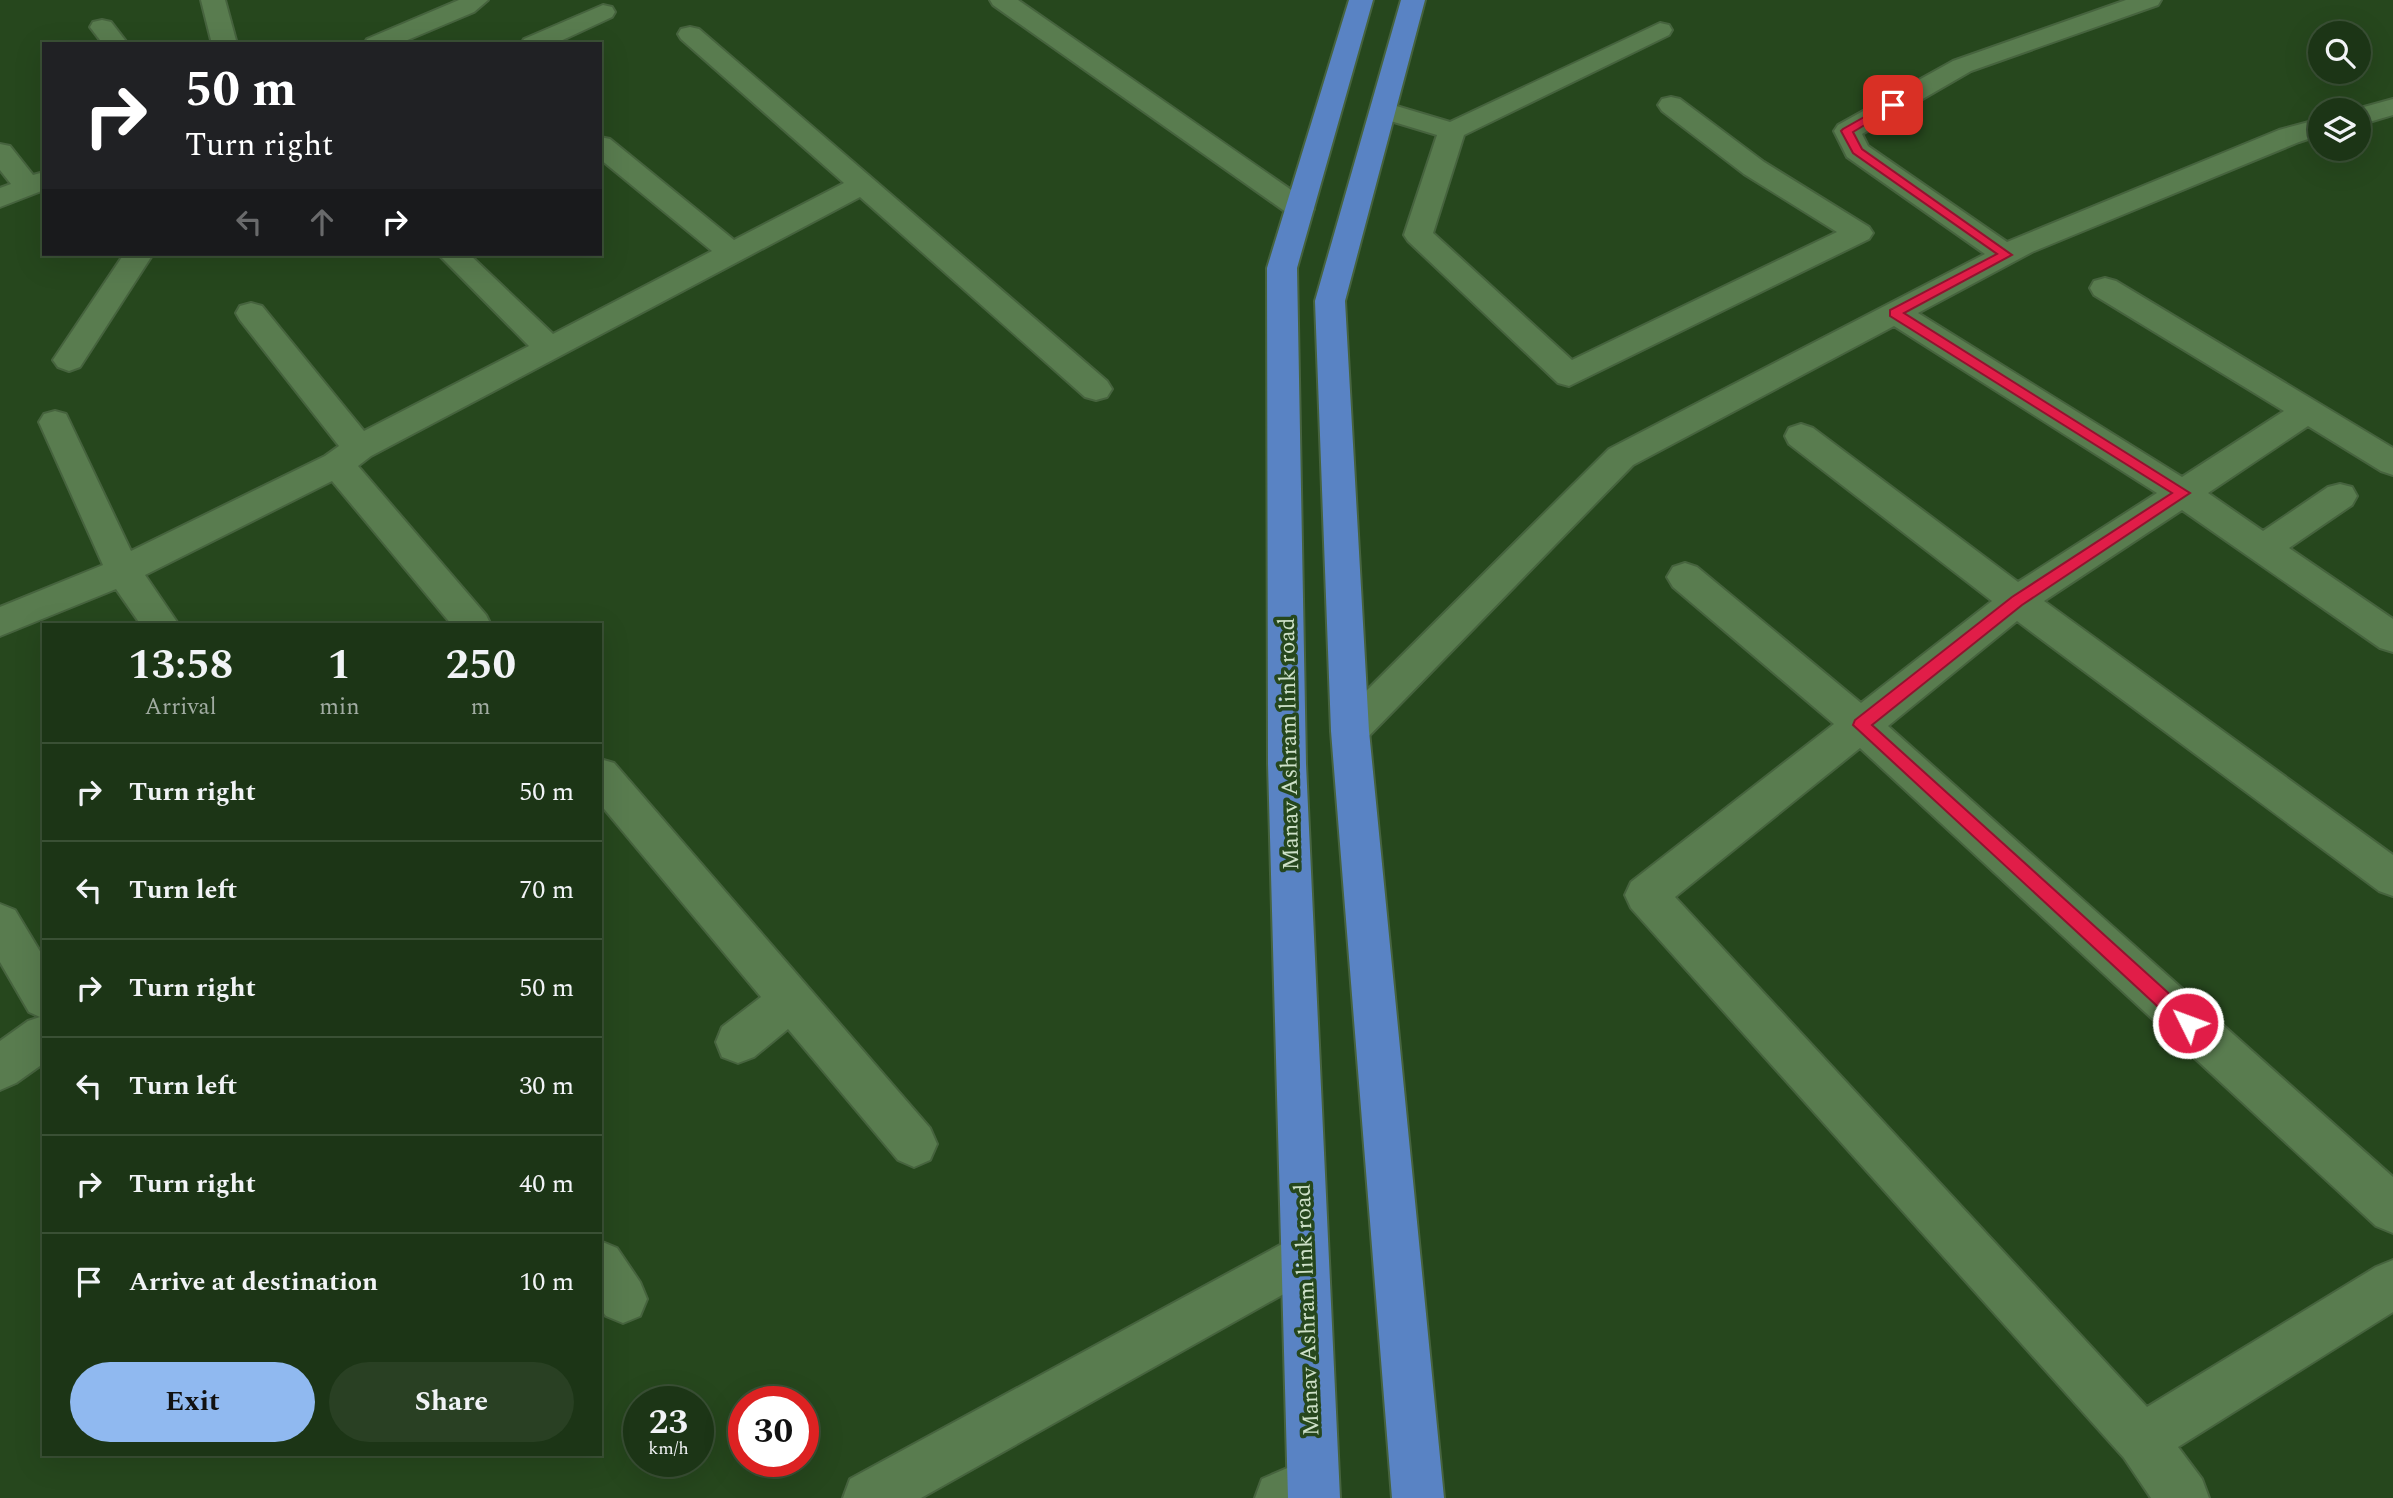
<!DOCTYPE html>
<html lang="en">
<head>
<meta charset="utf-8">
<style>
	:root { --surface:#1c3516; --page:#294023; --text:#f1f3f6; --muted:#a0aba1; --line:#3a5035; --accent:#90b9f0 }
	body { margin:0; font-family:Spectral,serif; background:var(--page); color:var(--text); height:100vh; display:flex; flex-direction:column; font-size:26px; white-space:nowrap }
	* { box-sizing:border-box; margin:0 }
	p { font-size:23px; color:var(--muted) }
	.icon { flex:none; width:38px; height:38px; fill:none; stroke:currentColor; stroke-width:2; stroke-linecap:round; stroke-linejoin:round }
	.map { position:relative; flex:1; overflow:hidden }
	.details { position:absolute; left:42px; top:623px; width:560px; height:833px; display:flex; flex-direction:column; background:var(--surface); border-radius:0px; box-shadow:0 7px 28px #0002,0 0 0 2px var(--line) }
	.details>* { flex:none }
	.banner { position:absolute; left:42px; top:42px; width:560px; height:214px; border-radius:0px; box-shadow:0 7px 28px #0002,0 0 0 2px var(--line); background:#202124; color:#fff; overflow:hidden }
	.buttons { position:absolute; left:2308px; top:21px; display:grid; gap:14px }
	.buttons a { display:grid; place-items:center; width:63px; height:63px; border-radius:50%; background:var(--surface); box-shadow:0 7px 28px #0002,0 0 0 2px var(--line); font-size:35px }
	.speed { position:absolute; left:623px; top:1386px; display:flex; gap:14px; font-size:35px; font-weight:700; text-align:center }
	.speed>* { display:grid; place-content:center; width:91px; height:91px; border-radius:50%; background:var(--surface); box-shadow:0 7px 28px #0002,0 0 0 2px var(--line); line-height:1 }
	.speed small { font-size:18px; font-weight:400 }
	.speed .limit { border:10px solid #d22; background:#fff; color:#111 }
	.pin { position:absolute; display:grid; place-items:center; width:60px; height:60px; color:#fff; margin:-30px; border-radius:14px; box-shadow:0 4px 10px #0006 }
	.me { position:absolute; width:77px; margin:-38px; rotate:312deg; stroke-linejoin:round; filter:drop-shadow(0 0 5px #0008) }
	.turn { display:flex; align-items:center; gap:24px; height:147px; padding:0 28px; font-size:32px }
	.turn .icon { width:91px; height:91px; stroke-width:2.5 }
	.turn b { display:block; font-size:49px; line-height:60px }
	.lanes { display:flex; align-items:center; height:66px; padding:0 28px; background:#0003; justify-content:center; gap:35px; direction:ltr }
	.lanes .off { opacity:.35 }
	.eta { display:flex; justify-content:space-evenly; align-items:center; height:119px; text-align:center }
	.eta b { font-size:42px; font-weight:700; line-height:49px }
	.primary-button { display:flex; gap:14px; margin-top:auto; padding:14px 28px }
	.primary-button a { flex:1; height:80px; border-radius:42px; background:var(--accent); color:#111; font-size:28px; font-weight:700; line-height:80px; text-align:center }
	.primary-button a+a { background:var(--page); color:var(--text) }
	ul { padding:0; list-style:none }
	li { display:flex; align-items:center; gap:21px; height:98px; padding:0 28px; border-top:2px solid var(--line) }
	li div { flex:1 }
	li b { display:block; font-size:26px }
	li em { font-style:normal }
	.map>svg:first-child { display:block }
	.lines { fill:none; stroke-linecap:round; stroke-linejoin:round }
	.street-casing { stroke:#46633e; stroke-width:4 }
	.highway-casing { stroke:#46633e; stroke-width:4 }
	.street { fill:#597c4f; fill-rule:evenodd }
	.highway { fill:#5983c4; fill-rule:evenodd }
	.route { fill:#e11d48; stroke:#92132f; stroke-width:2 }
	.labels { text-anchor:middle; stroke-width:7; stroke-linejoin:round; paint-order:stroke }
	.street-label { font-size:23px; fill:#cee1c9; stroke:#26471d }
</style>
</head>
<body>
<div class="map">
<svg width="2393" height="1498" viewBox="0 0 2393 1498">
	<rect width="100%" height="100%" fill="#26471d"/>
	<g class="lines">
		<g class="street-casing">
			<g id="street">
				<polygon points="201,0 225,0 237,44 212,44"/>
				<polygon points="459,0 488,0 474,12 398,44 364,44 367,39"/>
				<polygon points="990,0 1018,0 1310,203 1314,209 1310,215 1300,218 1290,215 993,5"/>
				<polygon points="2126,0 2161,0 2158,5 1971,71 1862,134 1868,146 2007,242 2279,130 2320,119 2320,135 2299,142 2032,252 1918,313 2182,477 2284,411 2094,295 2090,288 2094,281 2105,278 2116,281 2393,448 2393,475 2381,471 2308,426 2208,493 2263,531 2328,487 2340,484 2352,487 2357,496 2352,505 2289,548 2393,619 2393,652 2380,648 2182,510 2044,601 2393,855 2393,896 2379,891 2017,621 1888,726 2393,1177 2393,1233 2376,1226 1860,748 1675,897 2147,1407 2376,1267 2393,1260 2393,1312 2178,1447 2202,1479 2209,1498 2151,1498 2124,1458 1631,908 1625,895 1631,882 1834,724 1673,587 1667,577 1673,567 1685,563 1697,567 1861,703 1992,601 1789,444 1785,436 1789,428 1801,424 1813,428 2018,582 2157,493 1894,326 1633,465 1363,742 1350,747 1337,742 1331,731 1337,720 1609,449 1985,254 1847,157 1834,131 1838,125 1953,61"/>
				<polygon points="603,5 612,7 615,12 612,17 554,44 521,44 524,39"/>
				<polygon points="102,20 111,22 128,44 103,44 90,27 93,22"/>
				<polygon points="1660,23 1669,25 1672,30 1669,35 1464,135 1433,233 1572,360 1837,232 1744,174 1662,111 1658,105 1662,99 1671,97 1680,99 1764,162 1869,227 1873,233 1869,239 1569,386 1558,383 1408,241 1404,235 1437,135 1374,116 1370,110 1374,104 1383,102 1450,122"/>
				<polygon points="690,27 699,29 1107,381 1112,389 1107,397 1096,400 1085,397 860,197 371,456 358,466 486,615 491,625 452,625 332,481 145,575 179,625 141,625 116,589 0,636 0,607 103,565 39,422 44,414 55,411 66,414 131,551 325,456 339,446 240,320 236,313 240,306 251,303 262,306 364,431 529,346 438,254 469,254 553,334 712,251 600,159 600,137 610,139 734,240 844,183 681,39 678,34 681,29"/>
				<polygon points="2393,99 2393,115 2359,125 2359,110 2353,110"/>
				<polygon points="0,144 10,146 33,175 44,172 44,190 0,207 0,188 11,184 0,170"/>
				<polygon points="124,254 153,254 80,367 69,371 58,367 53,360"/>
				<polygon points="600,759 614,763 930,1128 937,1144 930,1160 914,1167 898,1160 788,1029 754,1057 738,1063 722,1057 716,1042 722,1027 761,997 600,804"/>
				<polygon points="0,904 15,910 44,958 44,1063 16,1083 0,1090 0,1041 28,1021 40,1017 29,1012 0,962"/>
				<polygon points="1304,1232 1321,1239 1328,1256 1321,1273 921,1498 843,1498 850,1479"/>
				<polygon points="600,1241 617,1248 640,1282 647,1299 640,1316 623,1323 606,1316 600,1308"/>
				<polygon points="1313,1457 1332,1464 1339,1483 1333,1498 1255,1498 1262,1479"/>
			</g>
		</g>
		<g class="highway-casing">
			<g id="highway">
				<polygon points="1349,0 1373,0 1297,268 1306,764 1340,1498 1288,1498 1268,764 1267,268"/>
				<polygon points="1401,0 1425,0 1345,301 1369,731 1444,1498 1392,1498 1331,731 1315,301"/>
			</g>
		</g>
		<use href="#street" class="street"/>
		<use href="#highway" class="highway"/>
	</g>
	<polygon class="route" points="1889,103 1898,105 1853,132 1862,149 2012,255 1904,313 2190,493 2022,605 1872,725 2195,1017 2197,1023 2195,1029 2188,1031 2182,1029 1853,725 1855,720 2012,597 2172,493 1890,316 1890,310 1997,254 1853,153 1841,131 1843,129"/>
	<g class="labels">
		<g class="street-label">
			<text transform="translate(1288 744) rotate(-91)" y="8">Manav Ashram link road</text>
			<text transform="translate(1306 1310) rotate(-92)" y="8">Manav Ashram link road</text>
		</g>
	</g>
</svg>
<div class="buttons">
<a><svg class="icon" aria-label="search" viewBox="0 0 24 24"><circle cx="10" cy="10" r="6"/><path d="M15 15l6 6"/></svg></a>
<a><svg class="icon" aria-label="layers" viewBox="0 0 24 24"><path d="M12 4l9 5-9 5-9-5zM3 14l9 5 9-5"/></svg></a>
</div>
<div class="speed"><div>23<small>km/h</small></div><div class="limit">30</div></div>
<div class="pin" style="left:1893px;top:105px;background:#d93025"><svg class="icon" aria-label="arrive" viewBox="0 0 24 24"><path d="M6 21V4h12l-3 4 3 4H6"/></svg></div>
<svg class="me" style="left:2188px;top:1023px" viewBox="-20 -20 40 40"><circle r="17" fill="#e11d48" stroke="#fff" stroke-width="3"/><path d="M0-11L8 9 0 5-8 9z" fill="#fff"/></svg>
<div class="banner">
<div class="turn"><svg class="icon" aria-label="right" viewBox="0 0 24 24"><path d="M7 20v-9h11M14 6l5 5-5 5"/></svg><div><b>50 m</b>Turn right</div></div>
<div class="lanes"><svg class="icon off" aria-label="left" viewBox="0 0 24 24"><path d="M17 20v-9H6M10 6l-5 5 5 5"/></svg><svg class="icon off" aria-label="ahead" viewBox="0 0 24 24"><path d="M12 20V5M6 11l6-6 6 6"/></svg><svg class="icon" aria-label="right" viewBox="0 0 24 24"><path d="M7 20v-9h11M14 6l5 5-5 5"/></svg></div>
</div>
<section class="details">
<div class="eta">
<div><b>13:58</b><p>Arrival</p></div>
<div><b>1</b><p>min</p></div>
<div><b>250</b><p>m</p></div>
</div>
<ul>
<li><svg class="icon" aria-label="right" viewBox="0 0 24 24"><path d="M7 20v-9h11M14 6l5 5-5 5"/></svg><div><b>Turn right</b></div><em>50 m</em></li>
<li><svg class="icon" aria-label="left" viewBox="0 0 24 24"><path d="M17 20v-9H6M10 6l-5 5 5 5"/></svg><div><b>Turn left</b></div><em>70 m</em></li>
<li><svg class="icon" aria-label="right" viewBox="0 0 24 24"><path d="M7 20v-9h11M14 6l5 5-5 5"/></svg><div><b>Turn right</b></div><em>50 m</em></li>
<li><svg class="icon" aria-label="left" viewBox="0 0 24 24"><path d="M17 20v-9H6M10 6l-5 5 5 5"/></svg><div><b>Turn left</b></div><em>30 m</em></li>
<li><svg class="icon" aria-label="right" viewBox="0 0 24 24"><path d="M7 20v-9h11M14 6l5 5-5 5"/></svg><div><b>Turn right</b></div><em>40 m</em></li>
<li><svg class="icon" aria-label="arrive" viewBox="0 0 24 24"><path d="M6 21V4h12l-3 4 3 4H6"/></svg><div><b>Arrive at destination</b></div><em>10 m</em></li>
</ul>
<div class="primary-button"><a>Exit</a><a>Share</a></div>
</section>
</div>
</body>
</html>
